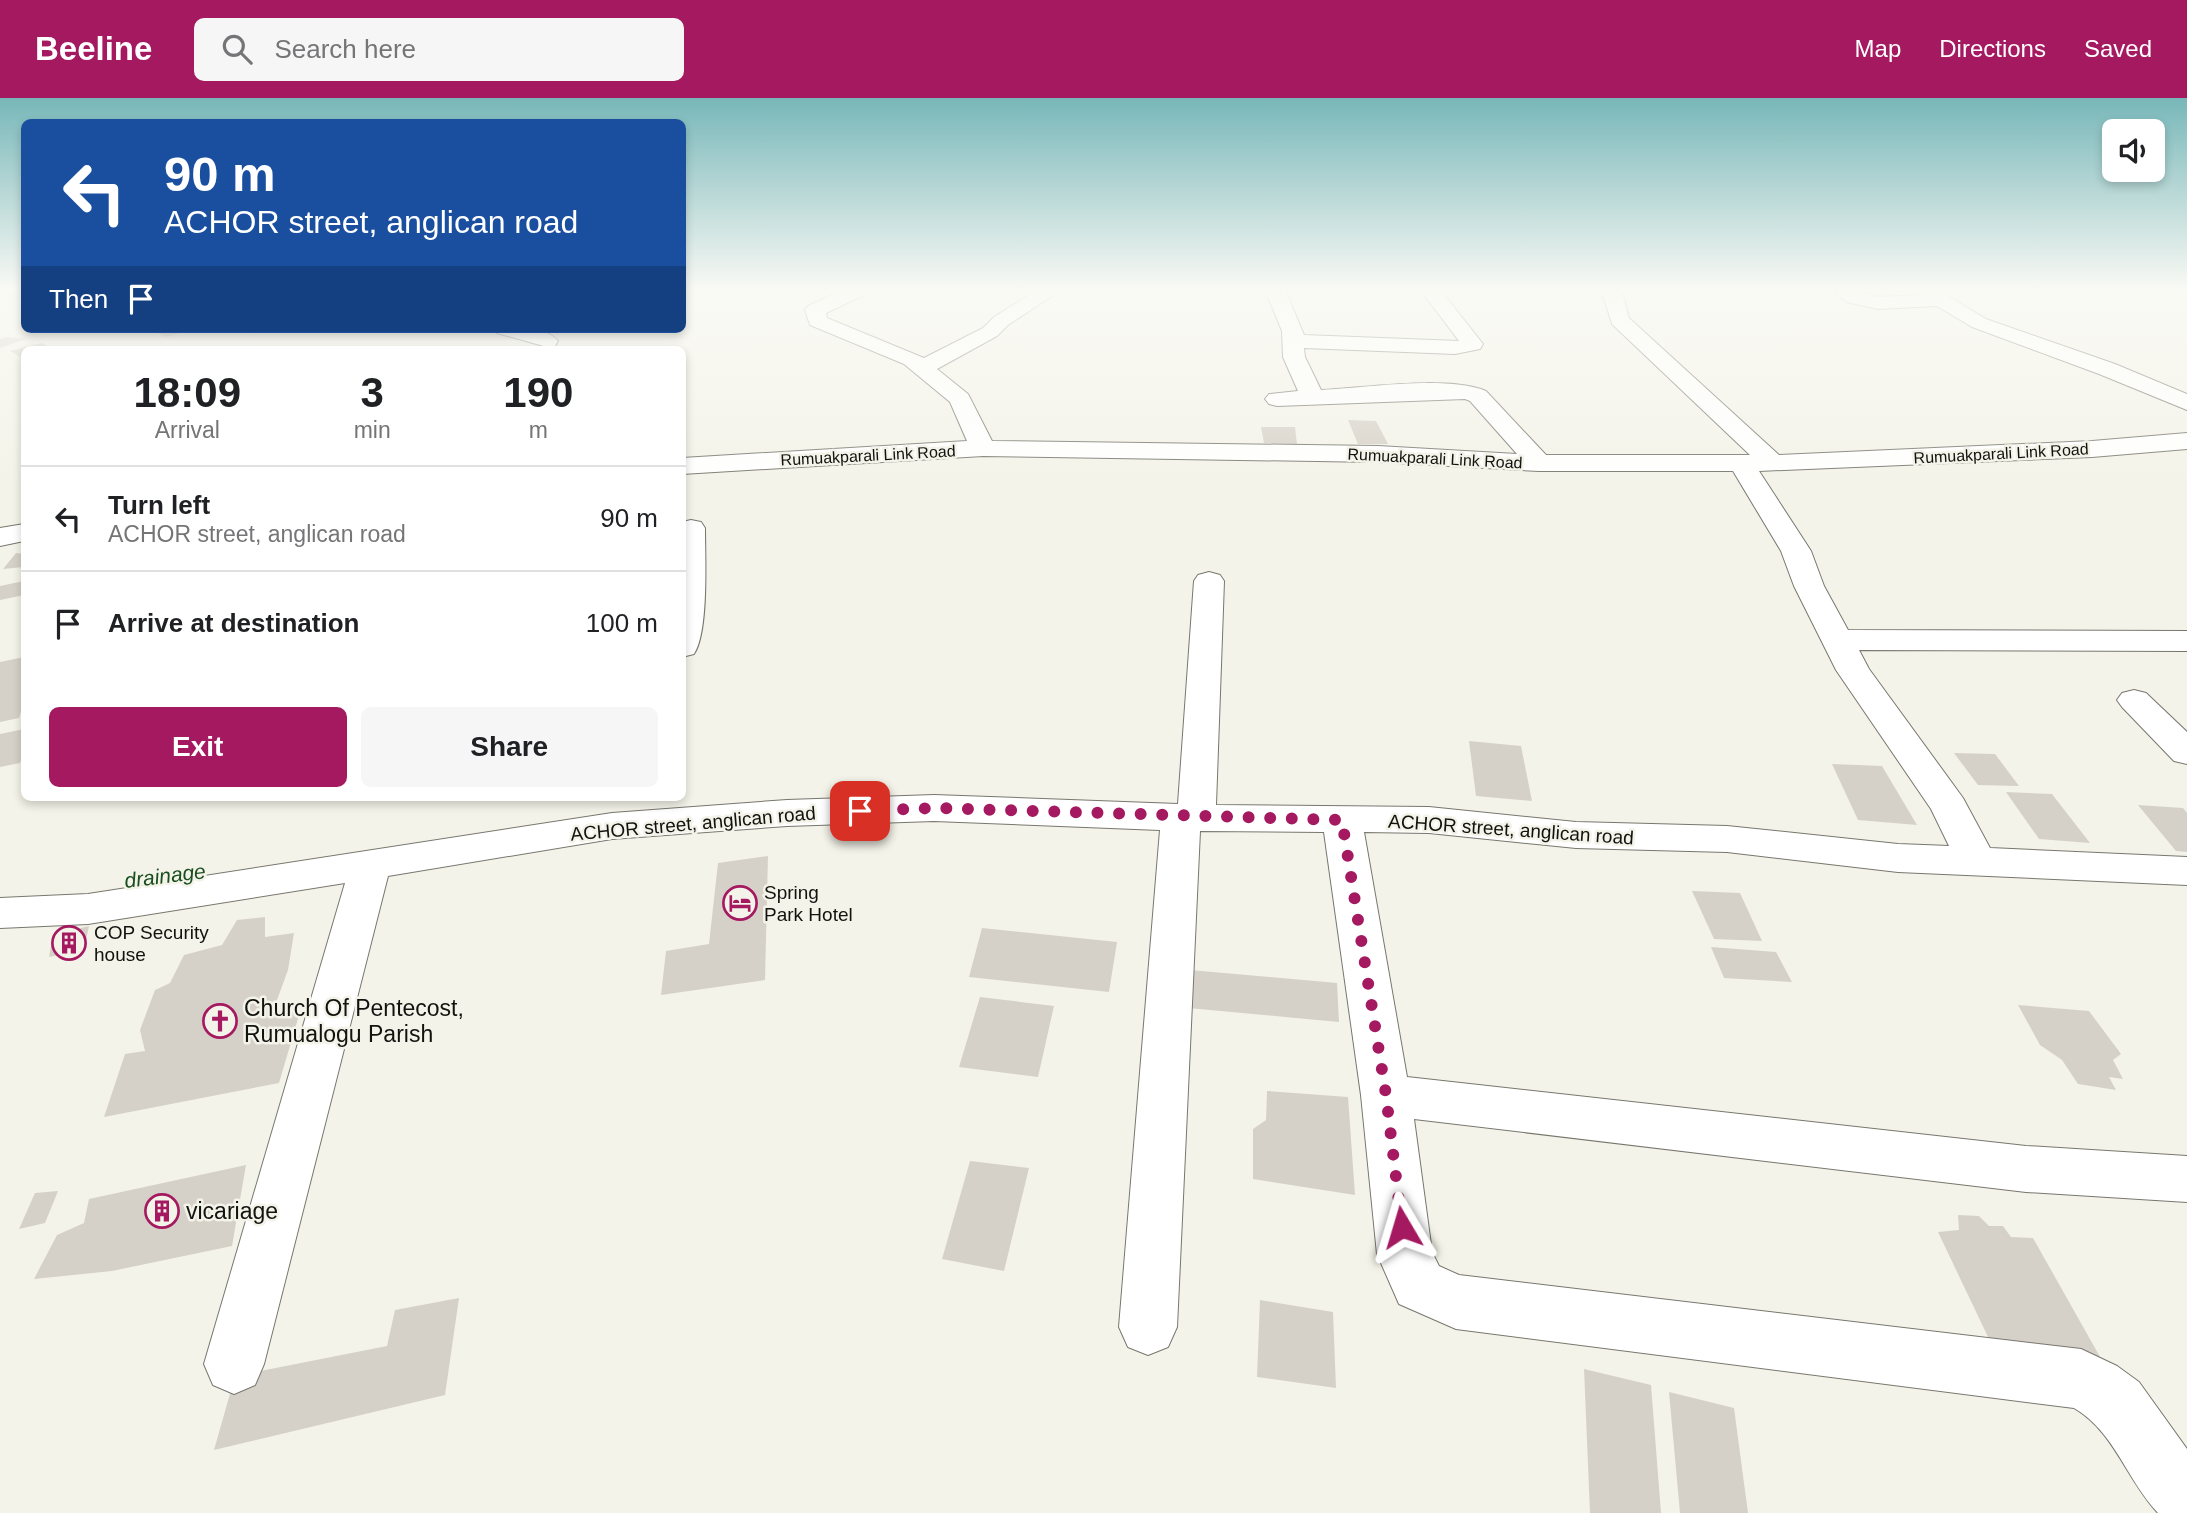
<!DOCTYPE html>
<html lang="en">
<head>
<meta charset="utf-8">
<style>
	:root { --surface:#fff; --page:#f6f6f6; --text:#202124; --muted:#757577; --line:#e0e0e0; --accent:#a41960 }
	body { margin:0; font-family:Helvetica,sans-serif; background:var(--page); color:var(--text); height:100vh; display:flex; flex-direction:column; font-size:26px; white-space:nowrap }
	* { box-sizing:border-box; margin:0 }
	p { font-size:23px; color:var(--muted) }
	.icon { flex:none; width:38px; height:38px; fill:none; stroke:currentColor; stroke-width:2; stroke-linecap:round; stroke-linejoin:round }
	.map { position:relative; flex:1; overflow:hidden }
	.drawer { position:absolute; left:21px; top:248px; width:665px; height:455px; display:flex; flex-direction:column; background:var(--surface); border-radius:10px; box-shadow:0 4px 10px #0003 }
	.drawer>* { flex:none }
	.banner { position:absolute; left:21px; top:21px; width:665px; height:214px; border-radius:10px; box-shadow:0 4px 10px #0003; background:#1a4fa0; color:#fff; overflow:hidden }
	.buttons { position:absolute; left:2102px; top:21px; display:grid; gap:14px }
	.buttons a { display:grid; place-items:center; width:63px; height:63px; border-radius:10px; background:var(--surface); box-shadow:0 4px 10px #0003; font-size:35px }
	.pin { position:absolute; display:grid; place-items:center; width:60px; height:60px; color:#fff; margin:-30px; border-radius:14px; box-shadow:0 4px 10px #0006 }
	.me { position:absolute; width:77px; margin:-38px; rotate:353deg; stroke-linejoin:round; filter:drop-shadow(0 0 5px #0008) }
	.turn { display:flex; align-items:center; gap:24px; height:147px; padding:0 28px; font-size:32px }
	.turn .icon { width:91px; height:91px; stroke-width:2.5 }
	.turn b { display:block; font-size:49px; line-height:60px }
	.then { display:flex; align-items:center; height:66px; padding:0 28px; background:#0003; gap:14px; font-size:26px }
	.eta { display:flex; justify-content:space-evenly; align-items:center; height:119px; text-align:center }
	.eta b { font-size:42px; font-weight:700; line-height:49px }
	.action { display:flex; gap:14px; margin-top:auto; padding:14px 28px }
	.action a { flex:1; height:80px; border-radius:10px; background:var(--accent); color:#fff; font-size:28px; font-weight:700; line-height:80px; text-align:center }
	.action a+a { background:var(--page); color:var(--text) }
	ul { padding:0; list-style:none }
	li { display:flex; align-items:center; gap:21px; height:105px; padding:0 28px; border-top:2px solid var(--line) }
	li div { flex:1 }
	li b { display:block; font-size:26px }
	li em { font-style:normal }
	header { display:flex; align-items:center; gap:42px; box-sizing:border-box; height:98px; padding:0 35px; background:var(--accent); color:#fff }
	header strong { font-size:33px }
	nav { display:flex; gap:38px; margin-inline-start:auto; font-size:24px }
	.search { width:490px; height:63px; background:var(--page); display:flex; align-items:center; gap:18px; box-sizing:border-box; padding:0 24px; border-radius:10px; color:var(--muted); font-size:26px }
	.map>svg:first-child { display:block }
	.building { fill:#d6d1c8 }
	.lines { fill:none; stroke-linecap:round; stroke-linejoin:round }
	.minor-casing { stroke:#78776e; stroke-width:2 }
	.minor { fill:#fff; fill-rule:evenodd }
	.route { stroke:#a41960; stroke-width:12; stroke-dasharray:0 21.6 }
	.labels { text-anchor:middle; stroke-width:5; stroke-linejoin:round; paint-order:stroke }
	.far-street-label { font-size:16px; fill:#12120f; stroke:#f4f3e9 }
	.street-label { font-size:19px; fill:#12120f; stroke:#f4f3e9 }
	.poi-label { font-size:19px; fill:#12120f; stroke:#f4f3e9; text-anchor:start }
	.water-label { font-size:21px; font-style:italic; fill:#194e1e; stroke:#f4f3e9 }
	.near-poi-label { font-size:23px; fill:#12120f; stroke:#f4f3e9; text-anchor:start }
</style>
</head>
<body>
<header>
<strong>Beeline</strong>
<div class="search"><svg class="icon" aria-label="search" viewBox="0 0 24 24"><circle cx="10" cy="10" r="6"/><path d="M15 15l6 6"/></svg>Search here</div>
<nav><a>Map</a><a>Directions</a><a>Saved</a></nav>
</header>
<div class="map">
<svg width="2187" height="1415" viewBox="0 0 2187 1415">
	<rect width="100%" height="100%" fill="#f4f3e9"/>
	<g class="building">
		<polygon points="11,194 24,194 24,202 1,197"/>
		<polygon points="147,231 190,231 190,232 167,239"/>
		<polygon points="6,239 26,241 0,250 0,241"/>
		<polygon points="41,245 57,252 24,252 24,261 10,253"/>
		<polygon points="1348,322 1376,323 1388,346 1358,346"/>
		<polygon points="1261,329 1295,329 1297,346 1264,345"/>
		<polygon points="16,455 24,456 24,469 3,471"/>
		<polygon points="24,483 24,497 0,502 0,488"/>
		<polygon points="24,559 24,603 19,620 0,624 0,564"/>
		<polygon points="24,631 24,653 20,665 0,669 0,636"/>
		<polygon points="1469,643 1521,648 1532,703 1476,698"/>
		<polygon points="1954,655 1995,656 2019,688 1978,687"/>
		<polygon points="1832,666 1882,668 1917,727 1858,722"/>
		<polygon points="2006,694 2052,696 2090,745 2039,741"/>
		<polygon points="2138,707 2183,710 2187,715 2187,754 2176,753"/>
		<polygon points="768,758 765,882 661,897 666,853 709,846 718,765"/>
		<polygon points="1692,793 1740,795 1762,843 1714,841"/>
		<polygon points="265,819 265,839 294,835 288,872 273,913 300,914 279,985 104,1019 125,956 145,953 140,932 155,892 170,885 184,857 222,847 237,822"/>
		<polygon points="89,828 84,852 49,859 53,837"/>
		<polygon points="982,830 1117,844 1109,894 969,879"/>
		<polygon points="1711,849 1776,854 1792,884 1724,880"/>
		<polygon points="1179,871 1337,885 1339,924 1177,909"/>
		<polygon points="980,899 1054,908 1038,979 959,969"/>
		<polygon points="2018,907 2089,913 2121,956 2113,962 2123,981 2109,979 2116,992 2078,986 2062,962 2040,947"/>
		<polygon points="1267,993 1348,999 1355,1097 1253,1081 1253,1031 1266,1022"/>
		<polygon points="970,1063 1029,1070 1004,1173 942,1161"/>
		<polygon points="246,1067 232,1148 112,1173 34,1181 57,1137 84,1125 89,1101"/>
		<polygon points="58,1093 45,1125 19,1131 35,1095"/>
		<polygon points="1958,1117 1979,1118 1989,1128 2003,1128 2011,1139 2033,1140 2108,1273 1999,1262 1938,1134 1959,1132"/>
		<polygon points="459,1200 445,1297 214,1352 235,1278 387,1248 395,1212"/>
		<polygon points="1260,1202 1333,1214 1336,1290 1257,1279"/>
		<polygon points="1584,1271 1651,1287 1661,1415 1590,1415"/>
		<polygon points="1669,1294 1734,1310 1748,1415 1680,1415"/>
	</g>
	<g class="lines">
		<g class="minor-casing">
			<g id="minor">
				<path d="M839,194H865L862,198L826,215L827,220L924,260L983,230L994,219L1034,194H1058L1008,227L997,238L937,271L968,296L992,343L1378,348L1517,356L1470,303L1465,301L1277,308L1269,306L1265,301L1269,296L1298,293L1283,259L1282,233L1266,194H1286L1304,237L1459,243L1422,194H1442L1483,246L1480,251L1455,256L1304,250L1305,259L1321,292C1366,290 1446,277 1486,293L1546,357H1750L1612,226L1602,194H1622L1629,220L1779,357L2092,343L2187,335V351L2092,359L1759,373L1811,453L1824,488L1848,532L2187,533V553L1859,552L1869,571L1963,700L1990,750L2187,759V787L1898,774L1727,754L1576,750L1429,735L1364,734L1407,979L2026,1048L2187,1058V1104L2026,1094L1414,1021L1432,1154L1439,1168L1459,1177L2081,1251L2117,1268L2139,1284L2187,1351V1415H2158C2126,1381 2115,1334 2074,1310L1456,1231L1399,1206L1377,1156L1361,997L1324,734L1200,733L1177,1229L1168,1249L1148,1257L1128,1249L1119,1229L1160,732L934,723L787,728L612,741L388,778L264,1266L255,1287L234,1296L213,1287L204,1266L345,785L88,826L0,830V800L88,796L612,715L787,702L934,697L1178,706L1194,483L1198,477L1209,474L1220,477L1224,483L1216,707L1429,709L1576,724L1727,728L1898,746L1949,748L1931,711L1836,572L1794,488L1781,453L1733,373H1539L1378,364L983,358L682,376V360L967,343L950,304L904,266L810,227L805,212L808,208Z"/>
				<polygon points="1834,194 1858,194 1878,199 1920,197 1917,194 1941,194 1986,221 2115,266 2187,296 2187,312 2099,276 1972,229 1937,208 1878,211 1847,204"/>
				<path d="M494,231C512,231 545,227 558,243L555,248L547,249L497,235Z"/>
				<path d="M691,422L701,424L705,430C705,459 709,534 694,556L682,559V424Z"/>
				<polygon points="24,426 24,443 0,448 0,430"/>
				<polygon points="2134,592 2146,595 2187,634 2187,666 2174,663 2122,609 2117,602 2122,595"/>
			</g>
		</g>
		<use href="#minor" class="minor"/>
	</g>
	<linearGradient id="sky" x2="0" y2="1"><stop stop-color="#78b7b9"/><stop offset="0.49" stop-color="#fafaf5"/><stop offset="1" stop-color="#fafaf5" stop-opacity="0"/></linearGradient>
	<rect width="2187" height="392" fill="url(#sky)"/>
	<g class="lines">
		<polyline class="route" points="860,713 934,710 1342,722 1386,997 1402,1129"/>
	</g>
	<defs>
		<g id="hotel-ring" transform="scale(1.75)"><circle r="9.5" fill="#f4f3e9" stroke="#a41960" stroke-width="1.5"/><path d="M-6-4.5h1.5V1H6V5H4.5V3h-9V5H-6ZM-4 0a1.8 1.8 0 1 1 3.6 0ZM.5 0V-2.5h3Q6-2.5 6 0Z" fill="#a41960"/></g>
		<g id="building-ring" transform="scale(1.75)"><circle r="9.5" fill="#f4f3e9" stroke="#a41960" stroke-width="1.5"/><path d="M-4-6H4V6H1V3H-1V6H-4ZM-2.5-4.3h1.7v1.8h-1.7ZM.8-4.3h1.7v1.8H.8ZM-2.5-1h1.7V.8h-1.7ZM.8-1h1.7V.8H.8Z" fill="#a41960"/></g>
		<g id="church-ring" transform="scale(1.75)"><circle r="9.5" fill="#f4f3e9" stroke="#a41960" stroke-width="1.5"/><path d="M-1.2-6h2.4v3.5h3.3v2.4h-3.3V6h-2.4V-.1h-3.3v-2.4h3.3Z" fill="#a41960"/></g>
	</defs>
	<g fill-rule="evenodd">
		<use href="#hotel-ring" x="740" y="805"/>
		<use href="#building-ring" x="69" y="845"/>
		<use href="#church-ring" x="220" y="923"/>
		<use href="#building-ring" x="162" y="1113"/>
	</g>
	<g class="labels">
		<g class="far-street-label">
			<text transform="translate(2001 355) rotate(-3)" y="6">Rumuakparali Link Road</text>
			<text transform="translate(868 357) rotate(-3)" y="6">Rumuakparali Link Road</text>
			<text transform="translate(1435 360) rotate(3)" y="6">Rumuakparali Link Road</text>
		</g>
		<g class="street-label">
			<text transform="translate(693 725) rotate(-5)" y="7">ACHOR street, anglican road</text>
			<text transform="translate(1511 731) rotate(4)" y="7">ACHOR street, anglican road</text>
		</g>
		<g class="poi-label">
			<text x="764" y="801">Spring<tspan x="764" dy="22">Park Hotel</tspan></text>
			<text x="94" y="841">COP Security<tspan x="94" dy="22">house</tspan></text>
		</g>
		<g class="water-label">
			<text transform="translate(165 778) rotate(-7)" y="7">drainage</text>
		</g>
		<g class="near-poi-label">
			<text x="244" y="918">Church Of Pentecost,<tspan x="244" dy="26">Rumualogu Parish</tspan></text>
			<text x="186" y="1121">vicariage</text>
		</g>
	</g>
</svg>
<div class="buttons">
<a><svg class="icon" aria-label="sound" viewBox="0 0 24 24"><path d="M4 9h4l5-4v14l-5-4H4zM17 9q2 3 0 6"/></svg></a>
</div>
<div class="pin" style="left:860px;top:713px;background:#d93025"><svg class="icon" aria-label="arrive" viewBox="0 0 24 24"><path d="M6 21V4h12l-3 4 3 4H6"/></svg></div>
<svg class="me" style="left:1402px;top:1129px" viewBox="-20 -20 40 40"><path d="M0-17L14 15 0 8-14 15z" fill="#a41960" stroke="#fff" stroke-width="4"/></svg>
<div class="banner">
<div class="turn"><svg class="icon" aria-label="left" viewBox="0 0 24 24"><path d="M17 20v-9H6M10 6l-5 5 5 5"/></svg><div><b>90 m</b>ACHOR street, anglican road</div></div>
<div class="then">Then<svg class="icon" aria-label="arrive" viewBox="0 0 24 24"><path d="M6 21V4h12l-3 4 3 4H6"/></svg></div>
</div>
<section class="drawer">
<div class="eta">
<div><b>18:09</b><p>Arrival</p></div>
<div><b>3</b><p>min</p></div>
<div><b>190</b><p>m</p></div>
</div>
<ul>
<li><svg class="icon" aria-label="left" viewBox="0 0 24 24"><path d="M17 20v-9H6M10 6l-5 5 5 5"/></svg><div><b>Turn left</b><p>ACHOR street, anglican road</p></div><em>90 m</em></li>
<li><svg class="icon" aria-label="arrive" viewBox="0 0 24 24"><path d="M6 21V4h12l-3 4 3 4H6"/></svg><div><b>Arrive at destination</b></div><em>100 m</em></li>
</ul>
<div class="action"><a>Exit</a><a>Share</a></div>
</section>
</div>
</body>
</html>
